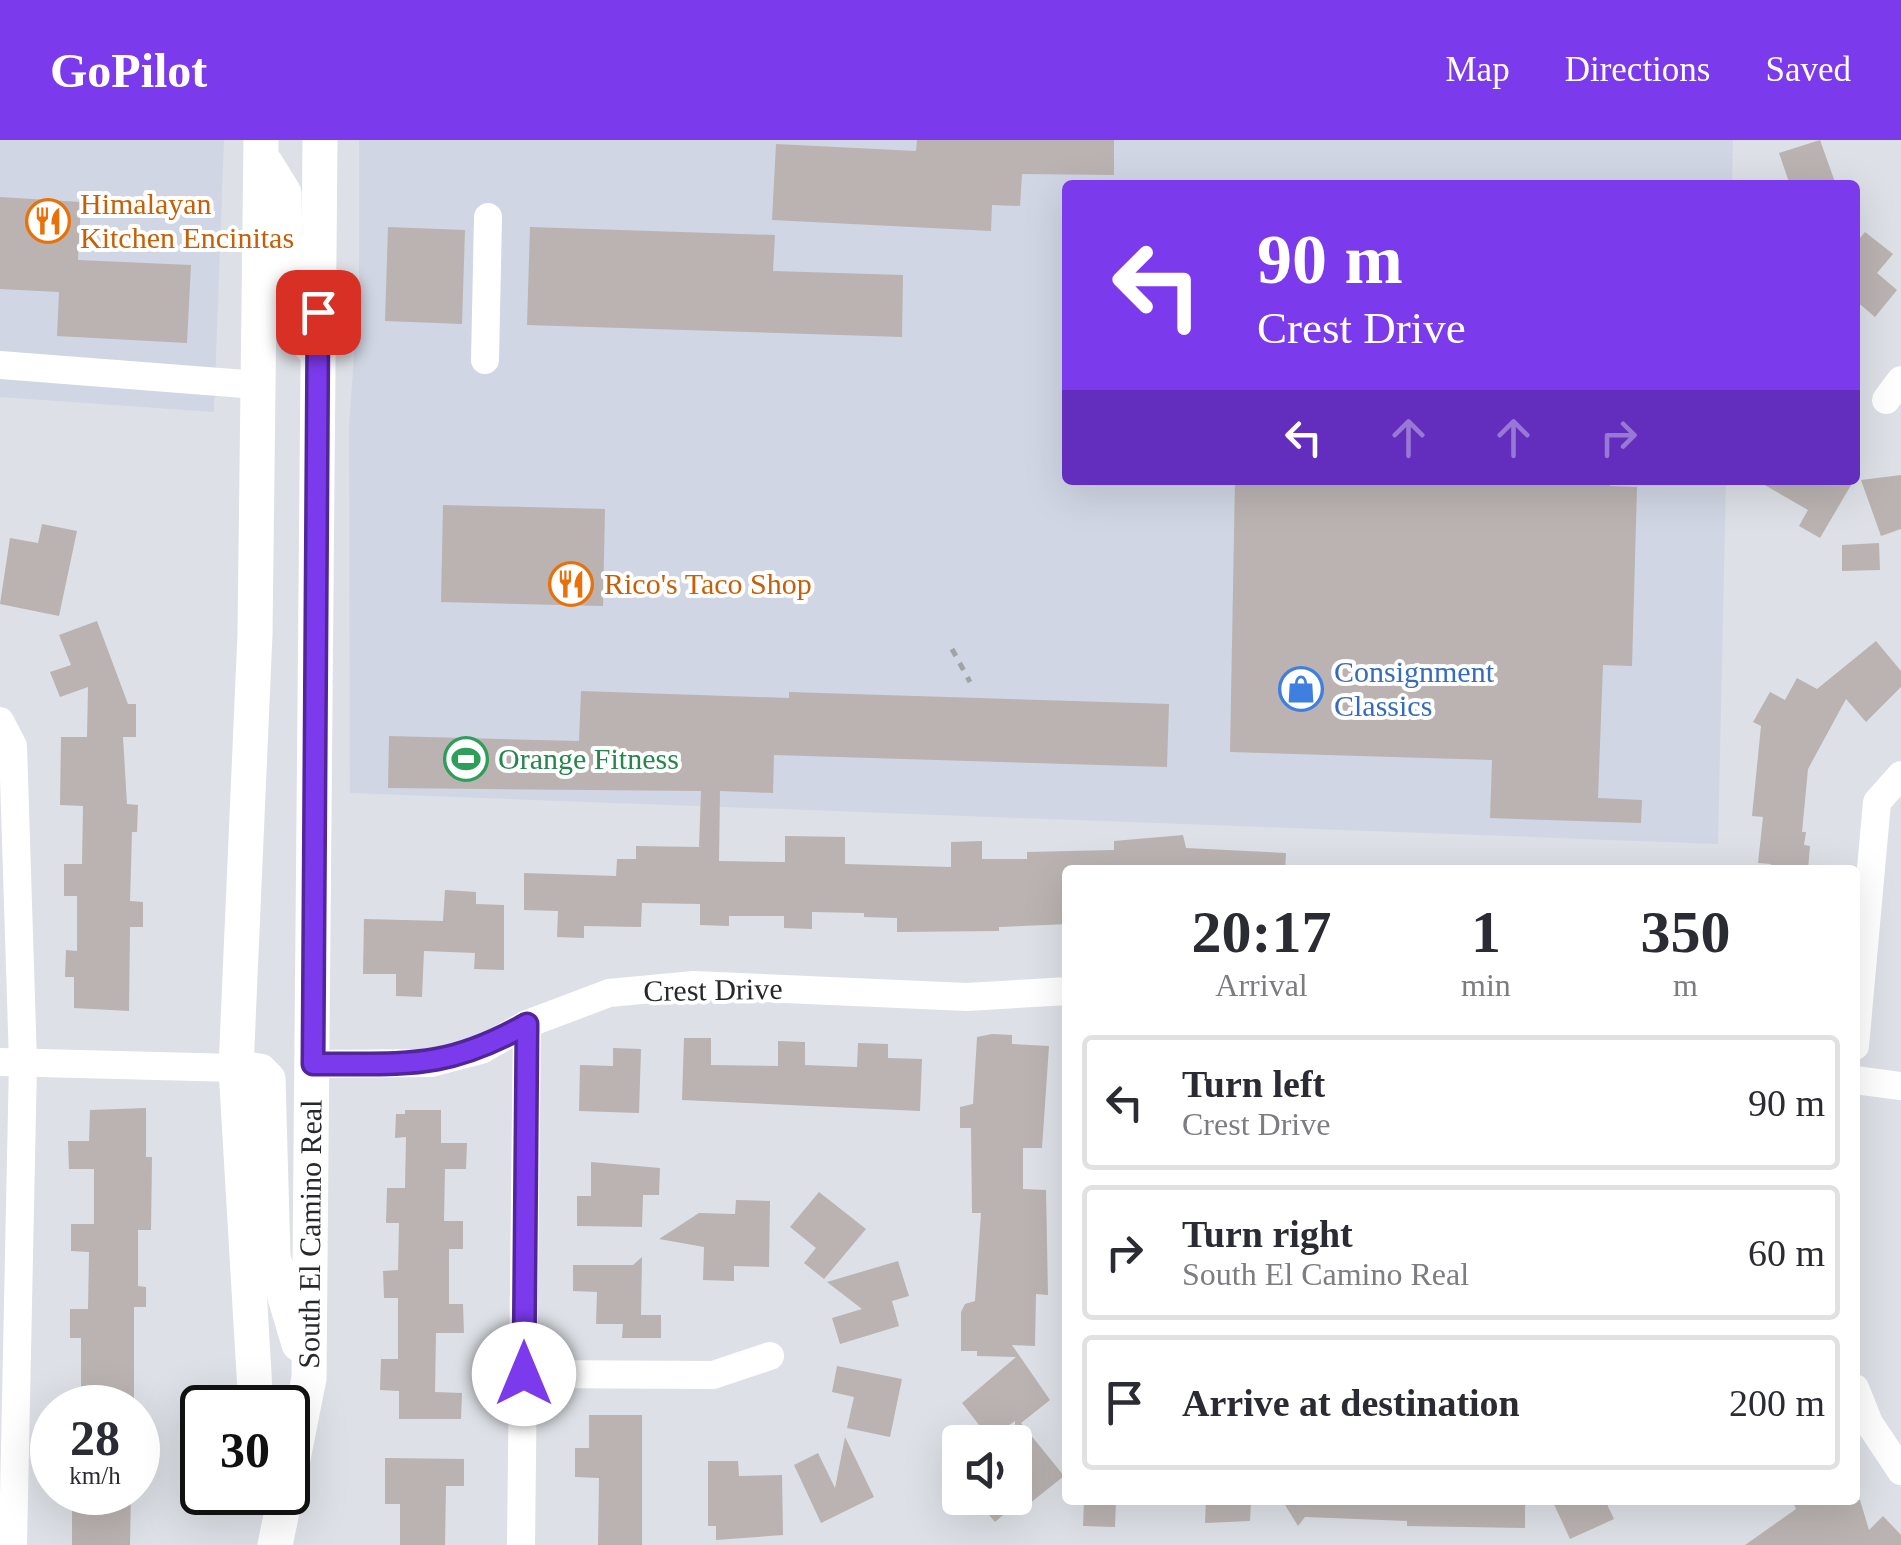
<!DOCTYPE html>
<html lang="en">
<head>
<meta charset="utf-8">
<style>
	:root { --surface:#fff; --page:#f2f2f3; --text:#2b2b33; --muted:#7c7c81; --line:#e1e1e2; --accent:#7c3aed }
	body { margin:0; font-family:"Times New Roman",serif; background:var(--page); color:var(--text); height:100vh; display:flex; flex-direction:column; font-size:38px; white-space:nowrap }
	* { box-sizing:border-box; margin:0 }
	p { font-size:32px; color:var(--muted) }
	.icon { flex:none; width:55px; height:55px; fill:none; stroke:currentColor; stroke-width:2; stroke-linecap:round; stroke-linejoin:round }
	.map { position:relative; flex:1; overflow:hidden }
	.drawer { position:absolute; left:1062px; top:725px; width:798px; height:640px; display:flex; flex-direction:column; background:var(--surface); border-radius:10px; box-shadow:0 10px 40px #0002 }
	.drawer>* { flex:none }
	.hud { position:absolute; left:1062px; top:40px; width:798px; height:305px; border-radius:10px; box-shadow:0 10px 40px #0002; background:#7c3aed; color:#fff; overflow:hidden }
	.controls { position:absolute; left:942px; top:1285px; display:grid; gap:20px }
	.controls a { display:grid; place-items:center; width:90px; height:90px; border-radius:10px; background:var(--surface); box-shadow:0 10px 40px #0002; font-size:50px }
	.speed { position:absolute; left:30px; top:1245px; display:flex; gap:20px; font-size:50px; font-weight:700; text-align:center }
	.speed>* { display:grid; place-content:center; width:130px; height:130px; border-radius:50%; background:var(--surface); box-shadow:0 10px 40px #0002; line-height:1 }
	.speed small { font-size:25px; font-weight:400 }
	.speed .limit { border:5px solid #111; border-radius:15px; background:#fff; color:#111 }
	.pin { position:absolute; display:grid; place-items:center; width:85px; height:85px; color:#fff; margin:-42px; border-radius:20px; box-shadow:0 5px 15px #0006 }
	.me { position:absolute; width:110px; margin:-55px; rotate:0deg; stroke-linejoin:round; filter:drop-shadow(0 0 8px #0008) }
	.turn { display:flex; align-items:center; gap:35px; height:210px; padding:0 30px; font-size:45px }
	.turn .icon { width:130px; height:130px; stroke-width:2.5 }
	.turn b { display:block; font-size:70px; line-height:85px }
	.lanes { display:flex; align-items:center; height:95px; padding:0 30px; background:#0003; justify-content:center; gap:50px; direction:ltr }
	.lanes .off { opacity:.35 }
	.eta { display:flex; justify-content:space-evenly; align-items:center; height:170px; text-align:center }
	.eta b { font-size:60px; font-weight:600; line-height:70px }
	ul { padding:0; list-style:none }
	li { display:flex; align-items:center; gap:30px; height:135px; margin:0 20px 15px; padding:0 10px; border:5px solid var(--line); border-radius:10px }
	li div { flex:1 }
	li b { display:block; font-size:38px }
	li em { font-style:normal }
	header { display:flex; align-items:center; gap:60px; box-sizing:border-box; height:140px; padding:0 50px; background:var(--accent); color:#fff }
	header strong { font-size:48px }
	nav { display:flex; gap:55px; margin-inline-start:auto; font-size:35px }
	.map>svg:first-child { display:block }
	.built { fill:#d0d6e3 }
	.building { fill:#bab3b1 }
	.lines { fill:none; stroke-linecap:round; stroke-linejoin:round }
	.path { stroke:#a1a3a8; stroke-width:5; stroke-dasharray:8 8; stroke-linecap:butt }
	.minor { stroke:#fff; stroke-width:28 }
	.major { stroke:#fff; stroke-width:35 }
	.route-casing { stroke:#51269a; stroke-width:25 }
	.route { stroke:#7c3aed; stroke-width:18 }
	.labels { text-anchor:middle; stroke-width:8; stroke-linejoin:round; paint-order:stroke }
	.food-label { font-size:30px; fill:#c56008; stroke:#fff; text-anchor:start }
	.shop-label { font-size:30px; fill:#366cbe; stroke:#fff; text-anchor:start }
	.leisure-label { font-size:30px; fill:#27864d; stroke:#fff; text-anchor:start }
	.street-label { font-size:30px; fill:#27282b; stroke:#fff }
</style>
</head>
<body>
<header>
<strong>GoPilot</strong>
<nav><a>Map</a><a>Directions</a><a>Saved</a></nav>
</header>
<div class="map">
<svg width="1901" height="1405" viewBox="0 0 1901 1405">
	<rect width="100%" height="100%" fill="#dde0e6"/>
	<g class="built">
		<polygon points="0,0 224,0 214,272 0,257"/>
		<polygon points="359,0 1733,0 1732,45 1068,45 1068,340 1726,340 1718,704 350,653 349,288 359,143"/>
	</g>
	<g class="building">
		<polygon points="917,0 1114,0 1114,35 1022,34 1020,66 992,65 991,91 772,80 776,4 916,11"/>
		<polygon points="1820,0 1836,45 1790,45 1779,13"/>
		<polygon points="0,57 81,62 78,120 191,125 187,203 57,196 59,152 0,149"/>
		<polygon points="388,87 465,90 462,184 385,181"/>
		<polygon points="530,87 775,95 773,131 903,135 902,197 527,185"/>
		<polygon points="1865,92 1893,114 1877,133 1897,150 1875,177 1855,160 1855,104"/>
		<polygon points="1901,335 1901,389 1881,396 1861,340"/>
		<polygon points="1235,340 1610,340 1610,346 1637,347 1632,526 1603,525 1598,658 1642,660 1641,683 1490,678 1492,620 1230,612"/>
		<polygon points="1756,340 1854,340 1820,398 1799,386 1808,370"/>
		<polygon points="443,365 605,369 603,466 441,462"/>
		<polygon points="42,384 77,391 59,476 0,464 10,398 38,403"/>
		<polygon points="1879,403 1880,430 1842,431 1842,405"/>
		<polygon points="97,481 128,564 136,564 136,597 123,597 127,664 138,665 137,692 132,692 130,761 143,762 143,787 130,787 129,871 74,868 74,837 65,837 66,810 77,811 77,756 64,756 64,724 82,724 83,666 60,665 61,597 87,597 88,547 60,557 50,532 71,525 59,495"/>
		<polygon points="1876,501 1901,531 1901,547 1866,582 1846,559 1808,629 1802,692 1806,692 1804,705 1810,706 1808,730 1770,730 1771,724 1758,723 1763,677 1752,676 1761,586 1753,582 1770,552 1785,560 1797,538 1817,549"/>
		<polygon points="581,551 789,558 789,552 1169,564 1167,627 774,615 773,653 720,651 719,721 785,722 785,696 845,697 845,724 951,727 951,702 982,701 982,719 1027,719 1027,712 1114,710 1114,701 1183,695 1186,708 1286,713 1285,730 1068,730 1068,784 999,787 999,791 897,792 897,778 864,777 864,773 812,772 812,789 784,788 784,776 729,776 729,786 700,785 700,764 642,763 641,787 584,786 584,798 557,797 558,771 524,770 524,733 616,736 617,719 636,719 636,706 699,707 701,651 388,648 389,596 579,601"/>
		<polygon points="445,750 476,752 476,764 504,765 504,830 474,829 475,813 424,811 422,857 396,856 396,834 363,834 364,779 443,781"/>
		<polygon points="992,894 1012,895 1012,904 1049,906 1042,1008 1023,1008 1023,1049 1046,1050 1048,1155 1036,1154 1035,1206 1012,1205 1050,1260 1021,1283 1064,1336 1015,1375 1015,1365 995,1382 975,1358 1015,1358 1015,1281 990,1299 962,1263 1016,1217 977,1216 977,1211 961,1211 961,1172 965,1164 975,1161 981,1073 972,1073 971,988 960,988 960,967 973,964 977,897"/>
		<polygon points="684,898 711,898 711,925 778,926 778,901 805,902 805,925 857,927 858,903 888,904 888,918 922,919 920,971 682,960"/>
		<polygon points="613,908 641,909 639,973 579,971 580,925 613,926"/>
		<polygon points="146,968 146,1017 152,1017 151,1090 138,1090 138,1146 146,1147 146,1167 134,1167 134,1268 81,1268 81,1198 70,1198 70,1169 88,1169 89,1112 71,1111 71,1084 94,1084 94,1029 69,1029 68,1001 89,1001 90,970"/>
		<polygon points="405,970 441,970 441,1003 467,1003 466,1029 445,1029 444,1081 463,1081 463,1109 449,1109 449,1164 463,1164 464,1193 436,1193 435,1252 462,1253 461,1279 399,1279 399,1251 380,1250 381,1219 398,1219 398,1158 384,1158 383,1131 398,1130 399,1083 386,1083 387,1048 405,1048 406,997 395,998 396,974 405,974"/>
		<polygon points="591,1022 660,1028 659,1055 643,1055 642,1087 577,1086 577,1056 591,1056"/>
		<polygon points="819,1052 866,1089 824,1139 804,1123 816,1108 790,1087"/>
		<polygon points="736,1060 770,1061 769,1127 734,1126 734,1141 703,1140 704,1107 659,1099 699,1073 735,1074"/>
		<polygon points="642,1117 641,1175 661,1175 661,1198 622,1198 623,1184 596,1184 597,1152 573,1151 573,1125 633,1125"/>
		<polygon points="898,1121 909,1156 892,1161 899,1186 840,1204 832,1178 862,1169 827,1142"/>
		<polygon points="837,1226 902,1239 890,1297 847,1288 854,1257 832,1252"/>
		<polygon points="589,1275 642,1275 642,1405 598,1405 599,1338 575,1337 575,1308 589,1308"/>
		<polygon points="845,1297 874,1357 821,1383 794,1325 818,1313 835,1348"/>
		<polygon points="385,1318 464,1319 464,1346 446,1346 445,1405 400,1405 400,1364 385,1364"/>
		<polygon points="708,1321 738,1321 739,1336 782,1335 783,1395 716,1400 716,1386 708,1386"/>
		<polygon points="72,1352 131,1352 130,1405 72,1405"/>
		<polygon points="1084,1360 1116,1360 1115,1387 1083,1386"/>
		<polygon points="1206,1360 1251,1360 1250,1381 1205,1383"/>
		<polygon points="1282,1360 1525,1360 1525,1388 1407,1386 1407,1381 1305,1377 1298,1386"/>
		<polygon points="1552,1360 1605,1360 1614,1379 1570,1399"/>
		<polygon points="1792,1360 1860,1360 1869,1390 1883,1376 1901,1395 1901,1405 1745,1405 1796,1369"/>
	</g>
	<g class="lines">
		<polyline class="path" points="952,509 970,542"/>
		<g class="minor">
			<polyline points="485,220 488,77"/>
			<polyline points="0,225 258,245"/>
			<polyline points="1886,260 1901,240"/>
			<polyline points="0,581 13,606 23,922 13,1405"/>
			<polyline points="1855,906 1877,662 1901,635"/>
			<polyline points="0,922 236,928"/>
			<polyline points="313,924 431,923 481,910 527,884 609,853 694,845 967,857 1068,851"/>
			<polyline points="1855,940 1901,946"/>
			<polyline points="524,1234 713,1235 770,1216"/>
			<polyline points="1855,1248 1869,1283 1901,1331"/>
			<polyline points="521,1405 527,884"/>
		</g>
		<g class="major">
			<polyline points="266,24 284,53 286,160 294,190 318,212"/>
			<polyline points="236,928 260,931 268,939 273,1117 299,1204"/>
			<polyline points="256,1268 236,928 255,494 261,0"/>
			<path id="s1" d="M288,1344L309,1238L320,0"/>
			<polyline points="275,1405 286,1352"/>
		</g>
	</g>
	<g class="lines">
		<g class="route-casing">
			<path id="route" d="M318,172L313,924C405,923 444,931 527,884L524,1234"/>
		</g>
		<use href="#route" class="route"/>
	</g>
	<defs>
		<g id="restaurant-ring" transform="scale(2.25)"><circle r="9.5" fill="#fff" stroke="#e8710a" stroke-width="1.5"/><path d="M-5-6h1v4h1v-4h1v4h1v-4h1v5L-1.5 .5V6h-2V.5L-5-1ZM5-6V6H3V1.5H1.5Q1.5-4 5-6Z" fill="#e8710a"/></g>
		<g id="shop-ring" transform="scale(2.25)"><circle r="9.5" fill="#fff" stroke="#3f7fe0" stroke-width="1.5"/><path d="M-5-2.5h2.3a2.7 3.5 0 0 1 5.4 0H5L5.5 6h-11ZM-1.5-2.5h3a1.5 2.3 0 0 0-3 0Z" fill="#3f7fe0"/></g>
		<g id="stadium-ring" transform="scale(2.25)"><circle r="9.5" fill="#fff" stroke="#2e9e5b" stroke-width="1.5"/><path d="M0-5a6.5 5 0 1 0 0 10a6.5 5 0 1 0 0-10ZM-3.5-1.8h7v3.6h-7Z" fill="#2e9e5b"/></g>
	</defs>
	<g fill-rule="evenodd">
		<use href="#restaurant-ring" x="48" y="81"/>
		<use href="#restaurant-ring" x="571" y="444"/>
		<use href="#shop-ring" x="1301" y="549"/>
		<use href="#stadium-ring" x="466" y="619"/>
	</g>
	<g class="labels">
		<g class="food-label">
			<text x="80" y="74">Himalayan<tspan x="80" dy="34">Kitchen Encinitas</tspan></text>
			<text x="604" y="454">Rico's Taco Shop</text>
		</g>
		<g class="shop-label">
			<text x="1334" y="542">Consignment<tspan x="1334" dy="34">Classics</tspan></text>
		</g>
		<g class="leisure-label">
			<text x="498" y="629">Orange Fitness</text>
		</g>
		<g class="street-label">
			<text transform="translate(713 850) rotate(-1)" y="10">Crest Drive</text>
			<text dy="10" stroke="none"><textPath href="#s1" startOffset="252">South El Camino Real</textPath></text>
		</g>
	</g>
</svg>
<div class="controls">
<a><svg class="icon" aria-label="sound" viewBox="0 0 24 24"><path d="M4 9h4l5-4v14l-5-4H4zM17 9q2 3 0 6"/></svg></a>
</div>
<div class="speed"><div>28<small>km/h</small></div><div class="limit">30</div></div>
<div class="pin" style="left:318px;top:172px;background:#d93025"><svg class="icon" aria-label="arrive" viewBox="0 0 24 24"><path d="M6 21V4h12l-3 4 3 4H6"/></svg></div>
<svg class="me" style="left:524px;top:1234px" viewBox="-20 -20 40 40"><circle r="19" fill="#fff"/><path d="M0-13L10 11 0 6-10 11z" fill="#7c3aed"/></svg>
<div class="hud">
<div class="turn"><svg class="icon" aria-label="left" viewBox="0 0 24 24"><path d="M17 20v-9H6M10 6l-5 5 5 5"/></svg><div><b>90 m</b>Crest Drive</div></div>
<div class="lanes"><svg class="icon" aria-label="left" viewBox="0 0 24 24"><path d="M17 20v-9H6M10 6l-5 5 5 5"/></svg><svg class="icon off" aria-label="ahead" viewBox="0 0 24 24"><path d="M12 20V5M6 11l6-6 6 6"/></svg><svg class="icon off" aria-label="ahead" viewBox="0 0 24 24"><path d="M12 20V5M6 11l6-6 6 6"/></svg><svg class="icon off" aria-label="right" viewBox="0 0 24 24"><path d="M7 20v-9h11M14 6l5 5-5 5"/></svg></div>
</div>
<section class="drawer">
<div class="eta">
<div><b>20:17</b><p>Arrival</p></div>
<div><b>1</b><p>min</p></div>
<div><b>350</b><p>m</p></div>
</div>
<ul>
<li><svg class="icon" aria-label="left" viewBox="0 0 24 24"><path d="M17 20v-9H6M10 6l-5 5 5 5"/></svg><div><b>Turn left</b><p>Crest Drive</p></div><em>90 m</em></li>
<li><svg class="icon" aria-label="right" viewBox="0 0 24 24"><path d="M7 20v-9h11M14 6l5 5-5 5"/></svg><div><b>Turn right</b><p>South El Camino Real</p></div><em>60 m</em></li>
<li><svg class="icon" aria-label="arrive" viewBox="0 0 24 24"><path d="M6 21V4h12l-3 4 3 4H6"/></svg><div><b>Arrive at destination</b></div><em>200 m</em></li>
</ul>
</section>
</div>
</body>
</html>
